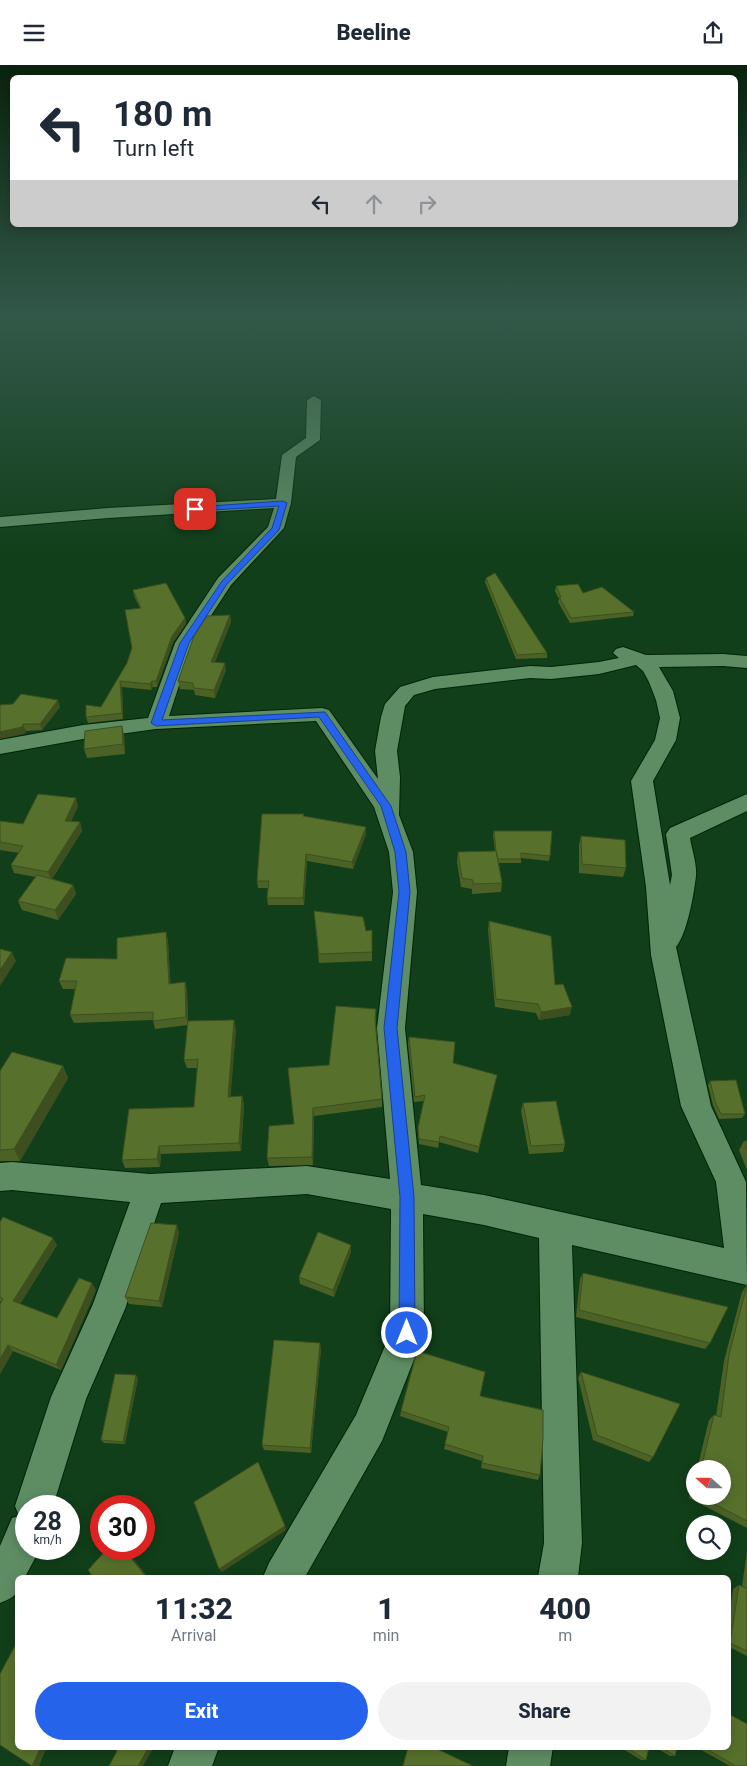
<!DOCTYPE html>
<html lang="en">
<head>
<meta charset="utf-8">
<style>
	:root { --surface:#fff; --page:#f2f2f3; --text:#1f2937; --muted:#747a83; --accent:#2563eb }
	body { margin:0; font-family:Roboto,sans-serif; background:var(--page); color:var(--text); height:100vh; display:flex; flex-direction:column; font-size:19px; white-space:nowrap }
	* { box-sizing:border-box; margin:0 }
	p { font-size:16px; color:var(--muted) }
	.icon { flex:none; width:28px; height:28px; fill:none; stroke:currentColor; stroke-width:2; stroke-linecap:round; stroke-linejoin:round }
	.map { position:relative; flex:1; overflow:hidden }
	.sheet { position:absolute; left:15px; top:1510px; width:716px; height:175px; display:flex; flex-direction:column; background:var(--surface); border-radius:8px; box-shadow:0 2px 12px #0003 }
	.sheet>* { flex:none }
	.banner { position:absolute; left:10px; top:10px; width:728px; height:152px; border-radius:8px; box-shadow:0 2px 12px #0003; background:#fff; color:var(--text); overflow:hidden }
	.needle { width:32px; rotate:291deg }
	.controls { position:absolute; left:686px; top:1395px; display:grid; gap:10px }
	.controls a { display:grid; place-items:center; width:45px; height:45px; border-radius:50%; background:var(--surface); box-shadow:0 2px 12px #0003; font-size:25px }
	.speed { position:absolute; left:15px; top:1430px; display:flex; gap:10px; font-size:25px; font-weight:700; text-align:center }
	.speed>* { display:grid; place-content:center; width:65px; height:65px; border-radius:50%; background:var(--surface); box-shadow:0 2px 12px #0003; line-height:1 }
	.speed small { font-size:12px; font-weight:400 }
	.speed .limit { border:8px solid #d22; background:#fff; color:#111 }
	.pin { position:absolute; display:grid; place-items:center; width:42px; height:42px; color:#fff; margin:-21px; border-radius:10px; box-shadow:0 2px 8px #0006 }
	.me { position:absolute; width:55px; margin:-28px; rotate:0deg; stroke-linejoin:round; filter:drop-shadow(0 0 4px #0008) }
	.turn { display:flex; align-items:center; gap:18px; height:105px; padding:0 20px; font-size:22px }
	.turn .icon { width:65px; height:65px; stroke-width:2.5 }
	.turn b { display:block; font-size:35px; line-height:42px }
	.lanes { display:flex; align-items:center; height:48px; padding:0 20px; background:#0003; justify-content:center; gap:25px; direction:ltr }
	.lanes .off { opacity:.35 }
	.eta { display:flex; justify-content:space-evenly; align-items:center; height:85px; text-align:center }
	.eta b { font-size:30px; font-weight:800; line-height:35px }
	.cta { display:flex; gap:10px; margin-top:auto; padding:10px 20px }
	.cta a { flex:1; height:58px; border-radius:30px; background:var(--accent); color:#fff; font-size:20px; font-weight:800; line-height:58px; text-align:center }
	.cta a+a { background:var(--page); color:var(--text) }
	header { display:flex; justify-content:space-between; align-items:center; height:65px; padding:0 20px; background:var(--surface); font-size:22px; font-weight:800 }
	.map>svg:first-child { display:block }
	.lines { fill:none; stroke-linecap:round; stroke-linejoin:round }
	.street-casing { stroke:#012408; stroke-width:2 }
	.street { fill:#5e8d63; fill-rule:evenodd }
	.wall { fill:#4b6126 }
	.shaded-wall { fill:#3d4f1f }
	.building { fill:#57712c; stroke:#3d4f1f }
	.route { fill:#2563eb; stroke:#184099 }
</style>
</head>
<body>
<header><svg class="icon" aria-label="menu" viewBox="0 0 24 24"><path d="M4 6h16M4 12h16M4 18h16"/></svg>Beeline<svg class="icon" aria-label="share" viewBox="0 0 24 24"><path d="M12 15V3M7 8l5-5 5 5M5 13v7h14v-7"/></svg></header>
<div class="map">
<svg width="747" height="1701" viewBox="0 0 747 1701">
	<rect width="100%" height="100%" fill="#113f19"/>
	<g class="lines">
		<g class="street-casing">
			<g id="street">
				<path d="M314,331L321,335L320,375L296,392L291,438L284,463L231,520L193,578L169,651L322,643L329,645L378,714L375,686L381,652L385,639L400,622L433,612L530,601L551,602L599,597L619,593L613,588L616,584L623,582L646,590L723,589L747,591V603L723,601L659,602L673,626L680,653L676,675L653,716L670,820L672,810L666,769L670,763L747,729V746L690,773C692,785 697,799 696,811C694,829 687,869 676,882L711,1041L746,1117L747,1220L572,1180L582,1478L578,1512H538L544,1478L539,1173L484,1160L423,1149L424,1269L382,1376L305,1512H263L269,1498L356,1350L390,1269L391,1144L307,1129L161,1138L125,1244L86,1334L53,1441H26V1484H40L25,1512H18C18,1531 16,1531 0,1538V1481L12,1453L19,1451L15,1441L51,1332L93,1239L130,1137L12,1125L0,1126V1098L12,1097L150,1109L307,1101L390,1114L377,963L393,827L389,787L374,742L316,656L156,664L83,674L0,689V675L83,660L148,653L175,578L218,513L268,462L274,443L108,453L0,462V452L108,443L276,434L282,390L306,373L307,335ZM636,600L643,606L649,617L656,635L660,653L655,675L631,716L646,822L651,890L681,1041L716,1117L724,1183L484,1130L421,1120L405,963L417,827L413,787L399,750L400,712L397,686L405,641L414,630L435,624L530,613L551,614L599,609Z"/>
				<polygon points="175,1682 219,1682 212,1701 168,1701"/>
				<polygon points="509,1682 553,1682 550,1701 506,1701"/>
			</g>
		</g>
		<use href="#street" class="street"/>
	</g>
	<g class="wall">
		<polygon points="486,513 547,588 547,593 516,594 485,517"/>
		<polygon points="556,521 583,528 634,547 633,551 570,558 558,537 559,534 555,526"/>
		<polygon points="133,525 185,553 186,559 173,577 157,622 153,622 151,625 122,622 123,654 88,658 86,652 101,642 127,598 132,583 140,543 134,531"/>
		<polygon points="230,550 231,557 215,597 226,605 215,633 195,630 194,625 180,624 178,616"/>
		<polygon points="0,640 60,642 42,665 26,666 24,669"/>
		<polygon points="122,661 124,670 125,689 87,693 84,684"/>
		<polygon points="78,741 71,756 80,757 82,766 52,814 73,820 76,829 58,855 22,845 18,836 36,812 14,808 11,800 19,788 0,785 0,756 23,759"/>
		<polygon points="304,751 366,769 353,804 307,796 304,840 268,840 267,833 268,823 258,823 257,816"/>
		<polygon points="494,766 550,791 549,796 521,793 521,798 499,798 502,818 501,827 472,829 472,824 461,822 457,797 458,787 495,786 493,770"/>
		<polygon points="581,771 626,803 623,812 579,808 579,780"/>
		<polygon points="314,846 366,866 372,865 372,896 319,898"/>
		<polygon points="489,856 555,920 570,950 539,955 536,948 495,942 488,865"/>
		<polygon points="166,867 168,876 170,919 185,917 187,925 188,957 236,964 230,1032 242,1031 244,1040 241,1086 161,1089 160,1102 125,1103 122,1095 194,1042 198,1003 187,1003 184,995 188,960 155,964 153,955 74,958 70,950 75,924 63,924 59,916 117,894"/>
		<polygon points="376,952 376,959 382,1034 382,1042 314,1051 313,1100 269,1101 267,1093 294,1059 329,1000"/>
		<polygon points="409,972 453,998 497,1010 478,1088 439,1077 438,1083 419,1079 418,1063 424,1036 414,1037 408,978"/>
		<polygon points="63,1001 68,1013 20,1096 0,1096 0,1006"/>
		<polygon points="710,1016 745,1049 742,1053 719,1054 713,1040 708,1020"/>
		<polygon points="523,1038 565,1079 563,1087 529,1089 521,1046"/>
		<polygon points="744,1076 747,1076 747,1105 739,1085"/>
		<polygon points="0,1157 57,1180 20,1239 57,1253 96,1225 61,1305 13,1286 0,1309 1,1237 0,1236"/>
		<polygon points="179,1168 162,1242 129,1239 125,1232"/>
		<polygon points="351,1187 334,1232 300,1219 299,1212"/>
		<polygon points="583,1208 710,1278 705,1284 576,1252 580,1214"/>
		<polygon points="747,1220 747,1463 689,1433 695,1410 695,1431 722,1431 722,1404 697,1404 709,1355 714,1350 716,1351 724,1296 742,1227"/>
		<polygon points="321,1284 311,1388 264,1385 262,1380"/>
		<polygon points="581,1307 653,1392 649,1397 593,1375 578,1313"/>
		<polygon points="138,1313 125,1379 104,1378 101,1375"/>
		<polygon points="480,1331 540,1410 538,1415 481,1403 482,1396 444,1384 448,1367 400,1351 401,1346"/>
		<polygon points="747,1486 747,1591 729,1582 729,1551 733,1524 739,1520 742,1521"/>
		<polygon points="620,1682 649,1682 646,1695 641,1695"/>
		<polygon points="655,1682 677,1682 675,1691 670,1691"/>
		<polygon points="696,1682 729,1682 747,1701 730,1701"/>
	</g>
	<g class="shaded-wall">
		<polygon points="230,550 231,557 212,604 211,597"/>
		<polygon points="185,553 186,559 173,577 157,622 156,616 172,571"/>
		<polygon points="225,598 226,605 215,633 214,625"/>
		<polygon points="120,616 122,622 123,654 122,648"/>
		<polygon points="152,616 153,622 151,625 150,619"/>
		<polygon points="58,635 60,642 42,665 40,659"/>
		<polygon points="23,659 26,666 24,669 0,674 0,667"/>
		<polygon points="122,661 124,670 125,689 123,679"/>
		<polygon points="76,733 78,741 68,764 65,756"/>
		<polygon points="80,757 82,766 51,815 48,807"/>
		<polygon points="366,762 366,769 353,804 352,797"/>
		<polygon points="306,789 307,796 304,840 303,833"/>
		<polygon points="73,820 76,829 58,855 55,845"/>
		<polygon points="166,867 168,876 171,927 169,919"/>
		<polygon points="12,887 16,896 0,921 0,905"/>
		<polygon points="185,917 187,925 188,960 186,952"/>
		<polygon points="572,942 570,950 539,955 541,947"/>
		<polygon points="234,955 236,964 230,1040 228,1032"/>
		<polygon points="63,1001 68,1013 20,1096 14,1084"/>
		<polygon points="242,1031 244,1040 241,1086 239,1078"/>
		<polygon points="313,1043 314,1051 313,1100 312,1092"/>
		<polygon points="159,1081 161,1089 160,1102 157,1094"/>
		<polygon points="177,1160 179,1168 162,1242 159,1236"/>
		<polygon points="53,1173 57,1180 18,1242 13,1236"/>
		<polygon points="351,1180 351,1187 334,1232 333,1225"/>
		<polygon points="92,1218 96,1225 61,1305 56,1300"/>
		<polygon points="320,1278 321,1284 311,1388 310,1383"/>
		<polygon points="8,1280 13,1286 0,1309 0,1294"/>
		<polygon points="136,1310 138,1313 125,1379 123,1377"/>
		<polygon points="285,1461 286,1465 222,1507 219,1504"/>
		<polygon points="124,1484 125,1484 148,1512 146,1512"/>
		<polygon points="41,1682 47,1682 39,1701 32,1701"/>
		<polygon points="149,1682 154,1682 143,1701 138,1701"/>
	</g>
	<g class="building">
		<polygon points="495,508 547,588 517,590 486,513"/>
		<polygon points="166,518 185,553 172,571 156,616 152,616 150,619 120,616 122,648 86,652 86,640 101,642 127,598 132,583 125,545 141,543 133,525"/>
		<polygon points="578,519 583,528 602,522 634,547 571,553 559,532 561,532 556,521"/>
		<polygon points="230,550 211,597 225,598 214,625 194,623 193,618 178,616 194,571 207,551"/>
		<polygon points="21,629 58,635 40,659 23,659 22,662 0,667 0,640 13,639"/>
		<polygon points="122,661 123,679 84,684 85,666"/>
		<polygon points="38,729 76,733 65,756 80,757 48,807 11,800 23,781 0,777 0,756 23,759"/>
		<polygon points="262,749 304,749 303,751 366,762 352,797 306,789 303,833 267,833 269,816 257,816"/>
		<polygon points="494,766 552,766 550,791 521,788 521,794 498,794 496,786"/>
		<polygon points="581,771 625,775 626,803 582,799"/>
		<polygon points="496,786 502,818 473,819 473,815 462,813 458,787"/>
		<polygon points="37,810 73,820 55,845 18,836"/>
		<polygon points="314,846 363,852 366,866 372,865 372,887 319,889"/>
		<polygon points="489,856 551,871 555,920 563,919 572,942 541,947 538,939 496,934"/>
		<polygon points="166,867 169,919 185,917 186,952 153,956 153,947 70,950 77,916 59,916 66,893 117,894 117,873"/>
		<polygon points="0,884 12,887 0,905"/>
		<polygon points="336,941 376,944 375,954 382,1034 313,1043 312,1092 267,1093 269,1061 294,1059 288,1003 329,1000"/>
		<polygon points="234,955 228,1032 242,1031 239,1078 159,1081 157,1094 122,1095 129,1044 194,1042 198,994 184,995 188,956"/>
		<polygon points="409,972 455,977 453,998 497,1010 479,1082 440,1071 439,1077 419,1074 418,1063 425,1030 415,1032"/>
		<polygon points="12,987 63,1001 14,1084 0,1085 0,1006"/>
		<polygon points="736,1015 745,1049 721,1049 715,1036 710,1016"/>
		<polygon points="556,1036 565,1079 531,1081 523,1038"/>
		<polygon points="744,1076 747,1076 747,1084"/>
		<polygon points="3,1152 53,1173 13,1236 57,1253 79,1213 92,1218 56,1300 8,1280 0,1294 0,1239 3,1234 0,1232 0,1157"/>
		<polygon points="151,1158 177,1160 159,1236 125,1232"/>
		<polygon points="318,1167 351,1180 333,1225 299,1212"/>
		<polygon points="583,1208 728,1242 710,1278 579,1245"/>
		<polygon points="747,1220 747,1456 699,1431 722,1431 722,1404 701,1404 714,1350 721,1352 729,1290"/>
		<polygon points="274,1275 320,1278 310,1383 262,1380"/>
		<polygon points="417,1286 485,1307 480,1331 543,1345 543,1373 540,1410 482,1398 483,1391 445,1379 449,1362 401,1346"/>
		<polygon points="581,1307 680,1339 653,1392 597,1370"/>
		<polygon points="115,1309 136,1310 123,1377 101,1375"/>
		<polygon points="258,1397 285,1461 219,1504 194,1437"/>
		<polygon points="107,1484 124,1484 146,1512 93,1512 88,1505"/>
		<polygon points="739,1520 747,1524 747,1586 730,1578"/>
		<polygon points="18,1575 18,1682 41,1682 32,1701 0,1680 0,1609"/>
		<polygon points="729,1649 747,1659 747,1701 736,1701 703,1682 729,1682"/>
		<polygon points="114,1682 149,1682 138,1701 109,1701 117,1686"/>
		<polygon points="408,1682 433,1682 473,1701 403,1701"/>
		<polygon points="626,1682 649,1682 646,1695"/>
		<polygon points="661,1682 677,1682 675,1691"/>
	</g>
	<linearGradient id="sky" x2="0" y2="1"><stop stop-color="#09230e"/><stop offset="0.51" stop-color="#325849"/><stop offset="1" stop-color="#325849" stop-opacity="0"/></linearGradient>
	<rect width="747" height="492" fill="url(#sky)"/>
	<polygon class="route" points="283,436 287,438 279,465 227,519 189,578 162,655 325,647 391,741 406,787 410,827 397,963 414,1132 415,1268 412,1274 407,1276 401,1274 399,1268 400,1132 384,963 399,827 395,787 381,741 319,652 156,661 151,658 180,578 222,516 272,463 279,441 195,446 191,444 195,442"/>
</svg>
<div class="controls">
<a><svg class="needle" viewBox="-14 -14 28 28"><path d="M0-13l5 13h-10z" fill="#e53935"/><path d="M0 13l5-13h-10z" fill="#747a83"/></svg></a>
<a><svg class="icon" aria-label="search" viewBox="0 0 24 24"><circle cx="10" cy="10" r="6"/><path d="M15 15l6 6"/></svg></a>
</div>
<div class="speed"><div>28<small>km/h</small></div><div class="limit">30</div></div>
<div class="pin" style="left:195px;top:444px;background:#d93025"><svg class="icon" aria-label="arrive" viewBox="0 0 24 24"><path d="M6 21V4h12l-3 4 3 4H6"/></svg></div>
<svg class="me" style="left:407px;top:1268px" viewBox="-20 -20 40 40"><circle r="17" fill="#2563eb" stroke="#fff" stroke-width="3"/><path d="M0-11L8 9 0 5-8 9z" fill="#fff"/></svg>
<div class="banner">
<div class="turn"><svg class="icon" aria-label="left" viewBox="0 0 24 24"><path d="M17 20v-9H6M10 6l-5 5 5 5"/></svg><div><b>180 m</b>Turn left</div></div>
<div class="lanes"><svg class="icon" aria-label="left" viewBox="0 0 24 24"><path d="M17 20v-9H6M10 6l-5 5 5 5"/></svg><svg class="icon off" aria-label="ahead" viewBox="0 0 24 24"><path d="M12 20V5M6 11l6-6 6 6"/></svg><svg class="icon off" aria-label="right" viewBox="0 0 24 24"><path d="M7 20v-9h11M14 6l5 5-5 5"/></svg></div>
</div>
<section class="sheet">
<div class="eta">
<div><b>11:32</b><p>Arrival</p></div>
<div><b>1</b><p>min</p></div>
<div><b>400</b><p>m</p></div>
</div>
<div class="cta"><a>Exit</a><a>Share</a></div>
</section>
</div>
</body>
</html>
